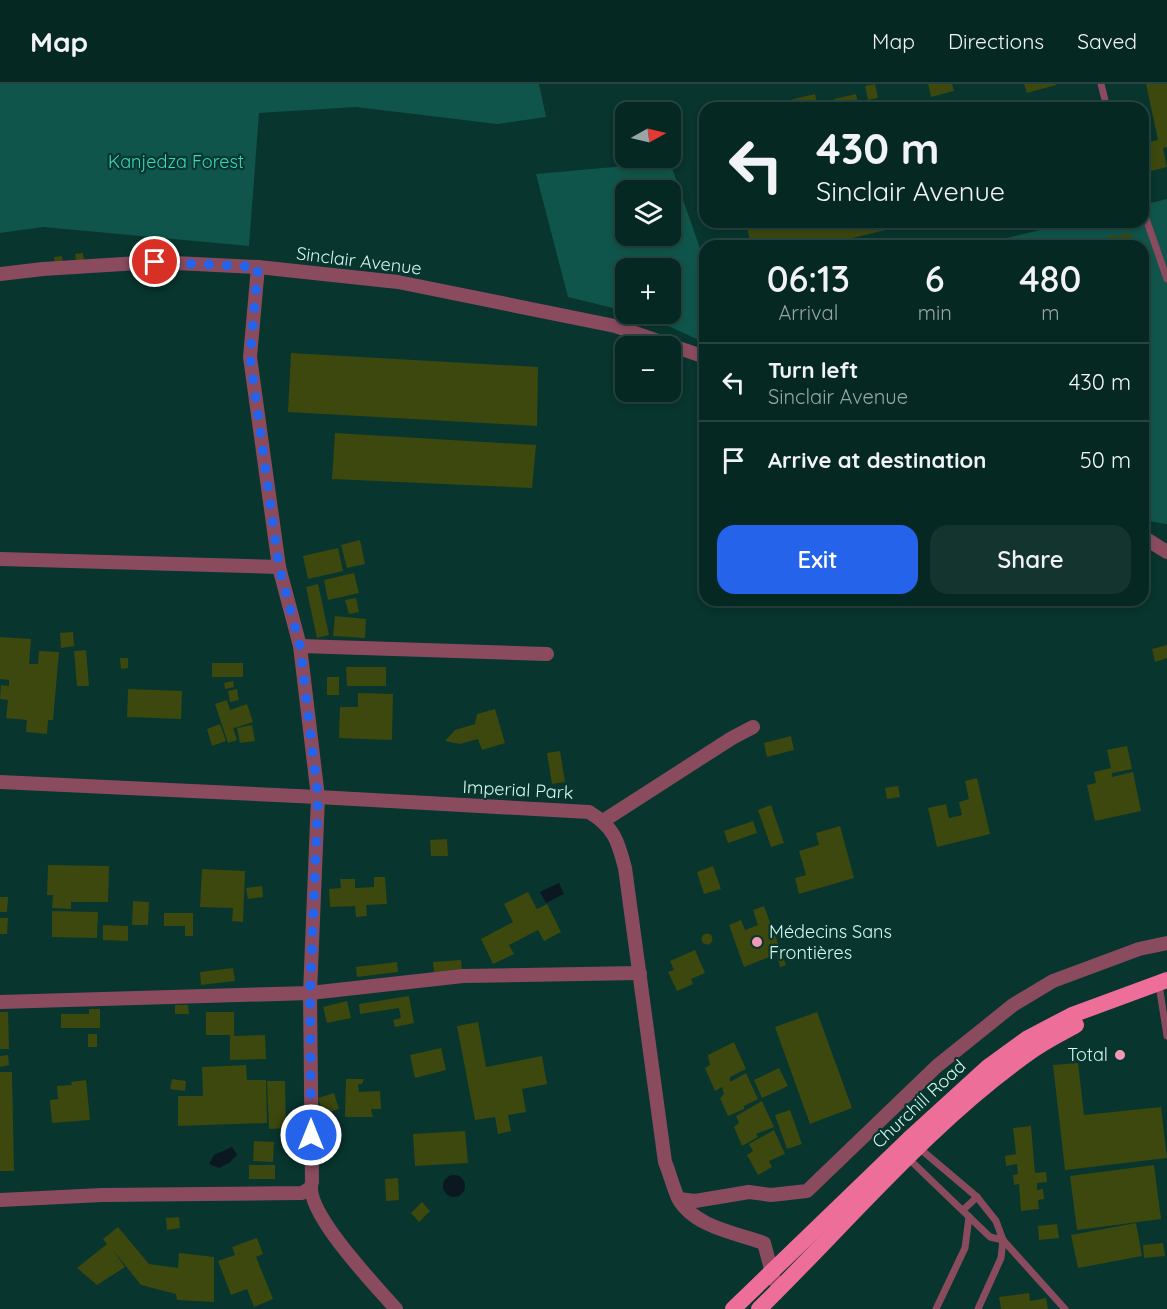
<!DOCTYPE html>
<html lang="en">
<head>
<meta charset="utf-8">
<style>
	:root { --surface:#062822; --page:#14342f; --text:#f1f3f6; --muted:#98a6a5; --line:#274440; --accent:#2563eb }
	body { margin:0; font-family:Quicksand,sans-serif; background:var(--page); color:var(--text); height:100vh; display:flex; flex-direction:column; font-size:22px; white-space:nowrap }
	* { box-sizing:border-box; margin:0 }
	p { font-size:20px; color:var(--muted) }
	.icon { flex:none; width:33px; height:33px; fill:none; stroke:currentColor; stroke-width:2; stroke-linecap:round; stroke-linejoin:round }
	.map { position:relative; flex:1; overflow:hidden }
	.panel { position:absolute; left:699px; top:156px; width:450px; height:366px; display:flex; flex-direction:column; background:var(--surface); border-radius:18px; box-shadow:0 3px 9px #0003,0 0 0 2px var(--line) }
	.panel>* { flex:none }
	.top-card { position:absolute; left:699px; top:18px; width:450px; height:126px; border-radius:18px; box-shadow:0 3px 9px #0003,0 0 0 2px var(--line); background:#062822; color:var(--text); overflow:hidden }
	.needle { width:39px; rotate:82deg }
	.fabs { position:absolute; left:615px; top:18px; display:grid; gap:12px }
	.fabs a { display:grid; place-items:center; width:66px; height:66px; border-radius:12px; background:var(--surface); box-shadow:0 3px 9px #0003,0 0 0 2px var(--line); font-size:30px }
	.pin { position:absolute; display:grid; place-items:center; width:51px; height:51px; color:#fff; margin:-26px; border:3px solid #fff; border-radius:50%; box-shadow:0 2px 6px #0007 }
	.me { position:absolute; width:66px; margin:-33px; rotate:0deg; stroke-linejoin:round; filter:drop-shadow(0 0 4px #0008) }
	.turn { display:flex; align-items:center; gap:21px; height:126px; padding:0 18px; font-size:27px }
	.turn .icon { width:78px; height:78px; stroke-width:2.5 }
	.turn b { display:block; font-size:42px; line-height:51px }
	.eta { display:flex; justify-content:space-evenly; align-items:center; height:102px; text-align:center }
	.eta b { font-size:36px; font-weight:600; line-height:42px }
	.primary-button { display:flex; gap:12px; margin-top:auto; padding:12px 18px }
	.primary-button a { flex:1; height:69px; border-radius:18px; background:var(--accent); color:#fff; font-size:24px; font-weight:600; line-height:69px; text-align:center }
	.primary-button a+a { background:var(--page); color:var(--text) }
	ul { padding:0; list-style:none }
	li { display:flex; align-items:center; gap:18px; height:78px; padding:0 18px; border-top:2px solid var(--line) }
	li div { flex:1 }
	li b { display:block; font-size:22px }
	li em { font-style:normal }
	header { display:flex; align-items:center; gap:36px; box-sizing:border-box; height:84px; padding:0 30px; background:var(--surface); border-bottom:2px solid var(--line) }
	header strong { font-size:28px }
	nav { display:flex; gap:33px; margin-inline-start:auto; font-size:21px }
	.map>svg:first-child { display:block }
	.green { fill:#10554b; fill-rule:evenodd }
	.water { fill:#0b1822 }
	.building { fill:#3c480e }
	.lines { fill:none; stroke-linecap:round; stroke-linejoin:round }
	.service { stroke:#8a4b5f; stroke-width:7 }
	.minor { stroke:#8a4b5f; stroke-width:14 }
	.trunk { stroke:#ee6e9a; stroke-width:16 }
	.route { stroke:#2563eb; stroke-width:10; stroke-dasharray:0 18 }
	.poi-dot { fill:#f19ab4; stroke:#08352e; stroke-width:2 }
	.labels { text-anchor:middle; stroke-width:4.5; stroke-linejoin:round; paint-order:stroke }
	.park-label { font-size:18px; fill:#35dac2; stroke:#08352e }
	.street-label { font-size:18px; fill:#d2f7ef; stroke:#08352e }
	.poi-label { font-size:18px; fill:#d2f7ef; stroke:#08352e; text-anchor:start }
</style>
</head>
<body>
<header>
<strong>Map</strong>
<nav><a>Map</a><a>Directions</a><a>Saved</a></nav>
</header>
<div class="map">
<svg width="1167" height="1225" viewBox="0 0 1167 1225">
	<rect width="100%" height="100%" fill="#08352e"/>
	<g class="green">
		<polygon points="0,0 539,0 546,33 497,40 356,23 259,29 249,162 43,143 0,149"/>
		<path d="M670,78L705,179V259L649,233L634,230H670V184H626L625,227L568,213L536,90ZM626,106H670V152H626Z"/>
		<polygon points="1167,115 1167,440 1165,440 1143,436 1143,162 974,162 1073,138 1143,138 1143,121"/>
	</g>
	<g class="water">
		<polygon points="559,799 564,810 546,819 540,808"/>
		<polygon points="232,1063 237,1071 229,1079 219,1084 209,1080 214,1071"/>
		<circle cx="454" cy="1102" r="11"/>
	</g>
	<g class="building">
		<polygon points="875,0 878,14 868,16 865,2"/>
		<polygon points="928,0 952,0 954,7 931,13"/>
		<polygon points="1024,0 1056,0 1056,1 1027,9"/>
		<polygon points="1146,0 1167,0 1167,63 1163,64 1167,83 1143,89 1143,59 1158,56"/>
		<polygon points="815,10 817,20 800,24 770,24 769,21"/>
		<polygon points="856,10 859,24 836,24 834,15"/>
		<polygon points="902,20 902,24 887,24 887,23"/>
		<polygon points="746,138 914,138 914,139 820,162 751,162"/>
		<polygon points="1130,149 1134,162 1120,162 1117,152"/>
		<polygon points="1115,151 1117,159 1106,162 1104,154"/>
		<polygon points="83,169 84,176 76,177 75,170"/>
		<polygon points="62,172 63,180 55,181 54,173"/>
		<polygon points="291,269 538,283 537,342 288,328"/>
		<polygon points="335,349 536,361 532,404 332,395"/>
		<polygon points="360,456 365,480 347,484 341,461"/>
		<polygon points="338,464 343,487 308,495 303,472"/>
		<polygon points="354,489 359,509 328,516 324,496"/>
		<polygon points="318,500 329,551 317,554 306,503"/>
		<polygon points="356,514 359,528 349,530 345,516"/>
		<polygon points="335,532 366,535 365,554 333,552"/>
		<polygon points="73,548 74,562 61,564 60,549"/>
		<polygon points="0,553 31,555 29,580 38,580 39,567 59,568 53,636 48,636 47,650 26,648 27,636 6,634 8,616 0,615 1,601 9,602 9,596 0,595"/>
		<polygon points="1167,561 1167,574 1155,578 1152,565"/>
		<polygon points="86,566 89,602 77,602 74,567"/>
		<polygon points="120,574 128,574 128,584 121,585"/>
		<rect x="212" y="579" width="31" height="14"/>
		<polygon points="346,583 386,583 386,602 347,602"/>
		<rect x="327" y="593" width="12" height="18"/>
		<polygon points="233,597 234,603 225,605 224,599"/>
		<polygon points="128,605 182,607 181,635 127,633"/>
		<polygon points="237,605 239,616 230,618 228,607"/>
		<polygon points="358,609 393,610 392,656 339,654 340,623 358,623"/>
		<polygon points="227,616 230,626 247,620 253,638 231,645 233,644 237,656 228,659 215,620"/>
		<polygon points="495,625 505,659 482,666 478,655 460,660 445,657 455,646 475,640 477,630"/>
		<polygon points="220,640 226,657 212,662 207,645"/>
		<polygon points="252,641 255,657 240,659 237,644"/>
		<polygon points="791,652 794,666 767,673 764,659"/>
		<polygon points="1127,662 1132,685 1112,689 1112,693 1133,688 1141,727 1095,737 1087,701 1096,699 1094,688 1111,684 1107,666"/>
		<polygon points="560,667 565,698 552,700 547,669"/>
		<polygon points="977,694 990,750 937,763 928,724 946,720 949,734 962,731 959,718 969,715 965,697"/>
		<polygon points="898,702 900,713 887,715 885,704"/>
		<polygon points="771,721 784,759 771,763 758,726"/>
		<polygon points="753,737 757,749 728,759 724,747"/>
		<polygon points="840,742 854,794 799,810 795,794 806,791 799,767 819,761 816,749"/>
		<polygon points="447,755 448,772 431,772 430,756"/>
		<polygon points="48,781 109,782 108,818 71,818 71,825 52,824 53,811 47,811"/>
		<polygon points="713,782 721,805 704,810 697,788"/>
		<polygon points="202,785 245,787 243,838 232,837 233,824 200,823"/>
		<polygon points="374,793 385,793 387,820 366,821 367,832 356,833 355,822 330,823 329,805 341,804 340,795 355,795 355,804 374,803"/>
		<polygon points="262,802 263,813 248,815 246,804"/>
		<polygon points="528,808 537,825 547,820 561,848 544,857 538,846 509,861 514,870 493,880 481,855 513,838 504,820"/>
		<polygon points="0,813 8,813 7,828 0,828"/>
		<polygon points="133,817 149,818 148,841 132,841"/>
		<polygon points="764,822 786,881 780,883 777,870 744,883 729,841 741,836 745,846 758,841 753,826"/>
		<polygon points="52,827 98,828 97,854 52,853"/>
		<polygon points="164,829 193,829 193,852 185,852 185,842 164,842"/>
		<polygon points="0,834 8,834 7,850 0,850"/>
		<polygon points="103,841 128,842 128,857 103,856"/>
		<circle cx="707" cy="855" r="5.5"/>
		<polygon points="695,866 705,889 691,895 693,900 677,907 668,888 674,886 670,877"/>
		<polygon points="461,876 462,889 434,892 433,878"/>
		<polygon points="397,878 398,888 357,893 356,883"/>
		<polygon points="233,884 235,897 201,901 200,888"/>
		<polygon points="409,912 414,939 395,943 393,936 401,934 399,924 360,930 359,920"/>
		<polygon points="347,917 351,934 327,939 323,923"/>
		<polygon points="175,921 188,921 189,930 175,930"/>
		<polygon points="89,925 100,925 100,944 61,944 61,930 89,930"/>
		<polygon points="0,928 8,928 9,965 0,965"/>
		<polygon points="206,928 234,928 234,952 265,951 266,975 230,976 230,951 206,951"/>
		<polygon points="817,928 852,1024 810,1040 775,943"/>
		<polygon points="478,938 486,983 542,972 547,1000 522,1005 526,1028 508,1031 511,1047 498,1050 495,1033 475,1036 457,942"/>
		<rect x="88" y="950" width="9" height="13"/>
		<polygon points="734,958 746,985 730,993 730,998 746,989 758,1015 744,1022 744,1025 728,1032 720,1014 724,1010 722,1003 715,1007 705,984 710,981 708,971"/>
		<polygon points="441,964 446,986 415,994 410,971"/>
		<polygon points="8,971 9,981 0,983 0,972"/>
		<polygon points="1078,979 1084,1031 1161,1023 1167,1074 1065,1086 1053,981"/>
		<polygon points="246,981 247,996 266,996 267,1039 178,1042 178,1012 203,1012 202,983"/>
		<polygon points="779,984 788,1002 762,1014 754,996"/>
		<polygon points="0,988 12,988 14,1087 0,1087"/>
		<polygon points="172,995 186,997 185,1007 170,1005"/>
		<polygon points="346,995 364,995 362,1000 358,1000 359,1008 380,1007 381,1025 371,1025 373,1033 345,1033"/>
		<polygon points="86,996 90,1036 52,1039 50,1016 58,1015 57,1002 72,1001 71,998"/>
		<polygon points="267,997 285,997 286,1044 269,1045"/>
		<polygon points="334,1009 339,1025 323,1030 318,1014"/>
		<polygon points="762,1017 774,1043 756,1050 758,1053 742,1062 734,1043 739,1039 736,1032"/>
		<polygon points="790,1026 802,1060 787,1065 775,1031"/>
		<polygon points="1031,1042 1035,1089 1046,1088 1047,1098 1037,1099 1037,1106 1043,1105 1044,1115 1038,1116 1039,1125 1021,1127 1019,1100 1014,1101 1013,1091 1018,1090 1017,1080 1006,1082 1005,1072 1016,1070 1013,1044"/>
		<polygon points="774,1046 785,1070 769,1077 772,1083 758,1091 747,1071 753,1067 749,1060"/>
		<polygon points="465,1047 468,1079 415,1082 413,1050"/>
		<polygon points="254,1057 274,1058 273,1078 253,1077"/>
		<rect x="249" y="1081" width="26" height="14"/>
		<polygon points="1154,1081 1161,1135 1077,1146 1070,1092"/>
		<polygon points="398,1094 399,1116 386,1117 385,1095"/>
		<polygon points="422,1118 430,1127 419,1138 411,1129"/>
		<polygon points="179,1133 180,1144 167,1146 166,1134"/>
		<polygon points="1136,1139 1142,1172 1078,1184 1071,1151"/>
		<polygon points="1057,1140 1059,1154 1039,1156 1038,1142"/>
		<polygon points="118,1143 149,1180 178,1184 179,1169 214,1173 214,1218 177,1216 176,1210 141,1201 113,1166 125,1183 97,1201 77,1184 107,1160 103,1155"/>
		<polygon points="257,1154 263,1170 256,1173 273,1215 254,1223 247,1205 231,1211 218,1177 235,1171 232,1163"/>
		<polygon points="1163,1159 1165,1172 1144,1174 1143,1161"/>
		<polygon points="1029,1209 1030,1217 1046,1214 1048,1225 1001,1225 999,1213"/>
	</g>
	<g class="lines">
		<g class="service">
			<polyline points="1101,0 1107,24"/>
			<polyline points="1143,126 1167,195"/>
			<polyline points="1159,901 1167,952"/>
			<polyline points="918,1063 977,1113 996,1137 1003,1156 1065,1225"/>
			<polyline points="909,1075 990,1153 1003,1156"/>
			<polyline points="963,1126 977,1113"/>
			<polyline points="936,1225 965,1164 969,1133"/>
			<polyline points="978,1225 1001,1174 1003,1156"/>
		</g>
		<g class="minor">
			<path d="M258,183L250,273L279,483L300,562L318,713L310,909L312,1098C302,1126 377,1203 396,1225"/>
			<polyline points="0,190 43,185 155,178 258,183 398,198 615,242 705,273"/>
			<polyline points="1143,453 1167,468"/>
			<polyline points="0,475 279,483"/>
			<polyline points="300,562 547,570"/>
			<path d="M0,698L318,713L589,728C614,743 618,757 625,784L665,1078C670,1090 673,1103 678,1114C694,1143 736,1149 764,1159L774,1196"/>
			<polyline points="603,737 732,654 753,643"/>
			<polyline points="0,918 310,909 463,892 640,889"/>
			<polyline points="679,1115 695,1117 749,1108 771,1111 807,1107 937,982 1013,921 1053,897 1139,865 1167,859"/>
			<polyline points="0,1116 102,1111 302,1109 309,1105"/>
		</g>
		<g class="trunk">
			<polyline points="733,1225 909,1055 988,983 1028,954 1072,931 1167,896"/>
			<path d="M759,1225C848,1138 931,1037 1033,966C1047,956 1062,949 1076,941"/>
		</g>
	</g>
	<g class="lines">
		<polyline class="route" points="155,178 258,183 250,273 279,483 300,562 318,713 310,909 311,1051"/>
	</g>
	<g class="poi-dot">
		<circle cx="757" cy="858" r="6"/>
		<circle cx="1120" cy="971" r="6"/>
	</g>
	<g class="labels">
		<g class="park-label">
			<text x="176" y="84">Kanjedza Forest</text>
		</g>
		<g class="street-label">
			<text transform="translate(359 177) rotate(7)" y="6">Sinclair Avenue</text>
			<text transform="translate(518 706) rotate(3)" y="6">Imperial Park</text>
			<text transform="translate(919 1020) rotate(-43)" y="6">Churchill Road</text>
		</g>
		<g class="poi-label">
			<text x="769" y="854">Médecins Sans<tspan x="769" dy="21">Frontières</tspan></text>
			<text x="1108" y="977" text-anchor="end">Total</text>
		</g>
	</g>
</svg>
<div class="fabs">
<a><svg class="needle" viewBox="-14 -14 28 28"><path d="M0-13l5 13h-10z" fill="#e53935"/><path d="M0 13l5-13h-10z" fill="#98a6a5"/></svg></a>
<a><svg class="icon" aria-label="layers" viewBox="0 0 24 24"><path d="M12 4l9 5-9 5-9-5zM3 14l9 5 9-5"/></svg></a>
<a>+</a>
<a>−</a>
</div>
<div class="pin" style="left:155px;top:178px;background:#d93025"><svg class="icon" aria-label="arrive" viewBox="0 0 24 24"><path d="M6 21V4h12l-3 4 3 4H6"/></svg></div>
<svg class="me" style="left:311px;top:1051px" viewBox="-20 -20 40 40"><circle r="17" fill="#2563eb" stroke="#fff" stroke-width="3"/><path d="M0-11L8 9 0 5-8 9z" fill="#fff"/></svg>
<div class="top-card">
<div class="turn"><svg class="icon" aria-label="left" viewBox="0 0 24 24"><path d="M17 20v-9H6M10 6l-5 5 5 5"/></svg><div><b>430 m</b>Sinclair Avenue</div></div>
</div>
<section class="panel">
<div class="eta">
<div><b>06:13</b><p>Arrival</p></div>
<div><b>6</b><p>min</p></div>
<div><b>480</b><p>m</p></div>
</div>
<ul>
<li><svg class="icon" aria-label="left" viewBox="0 0 24 24"><path d="M17 20v-9H6M10 6l-5 5 5 5"/></svg><div><b>Turn left</b><p>Sinclair Avenue</p></div><em>430 m</em></li>
<li><svg class="icon" aria-label="arrive" viewBox="0 0 24 24"><path d="M6 21V4h12l-3 4 3 4H6"/></svg><div><b>Arrive at destination</b></div><em>50 m</em></li>
</ul>
<div class="primary-button"><a>Exit</a><a>Share</a></div>
</section>
</div>
</body>
</html>
